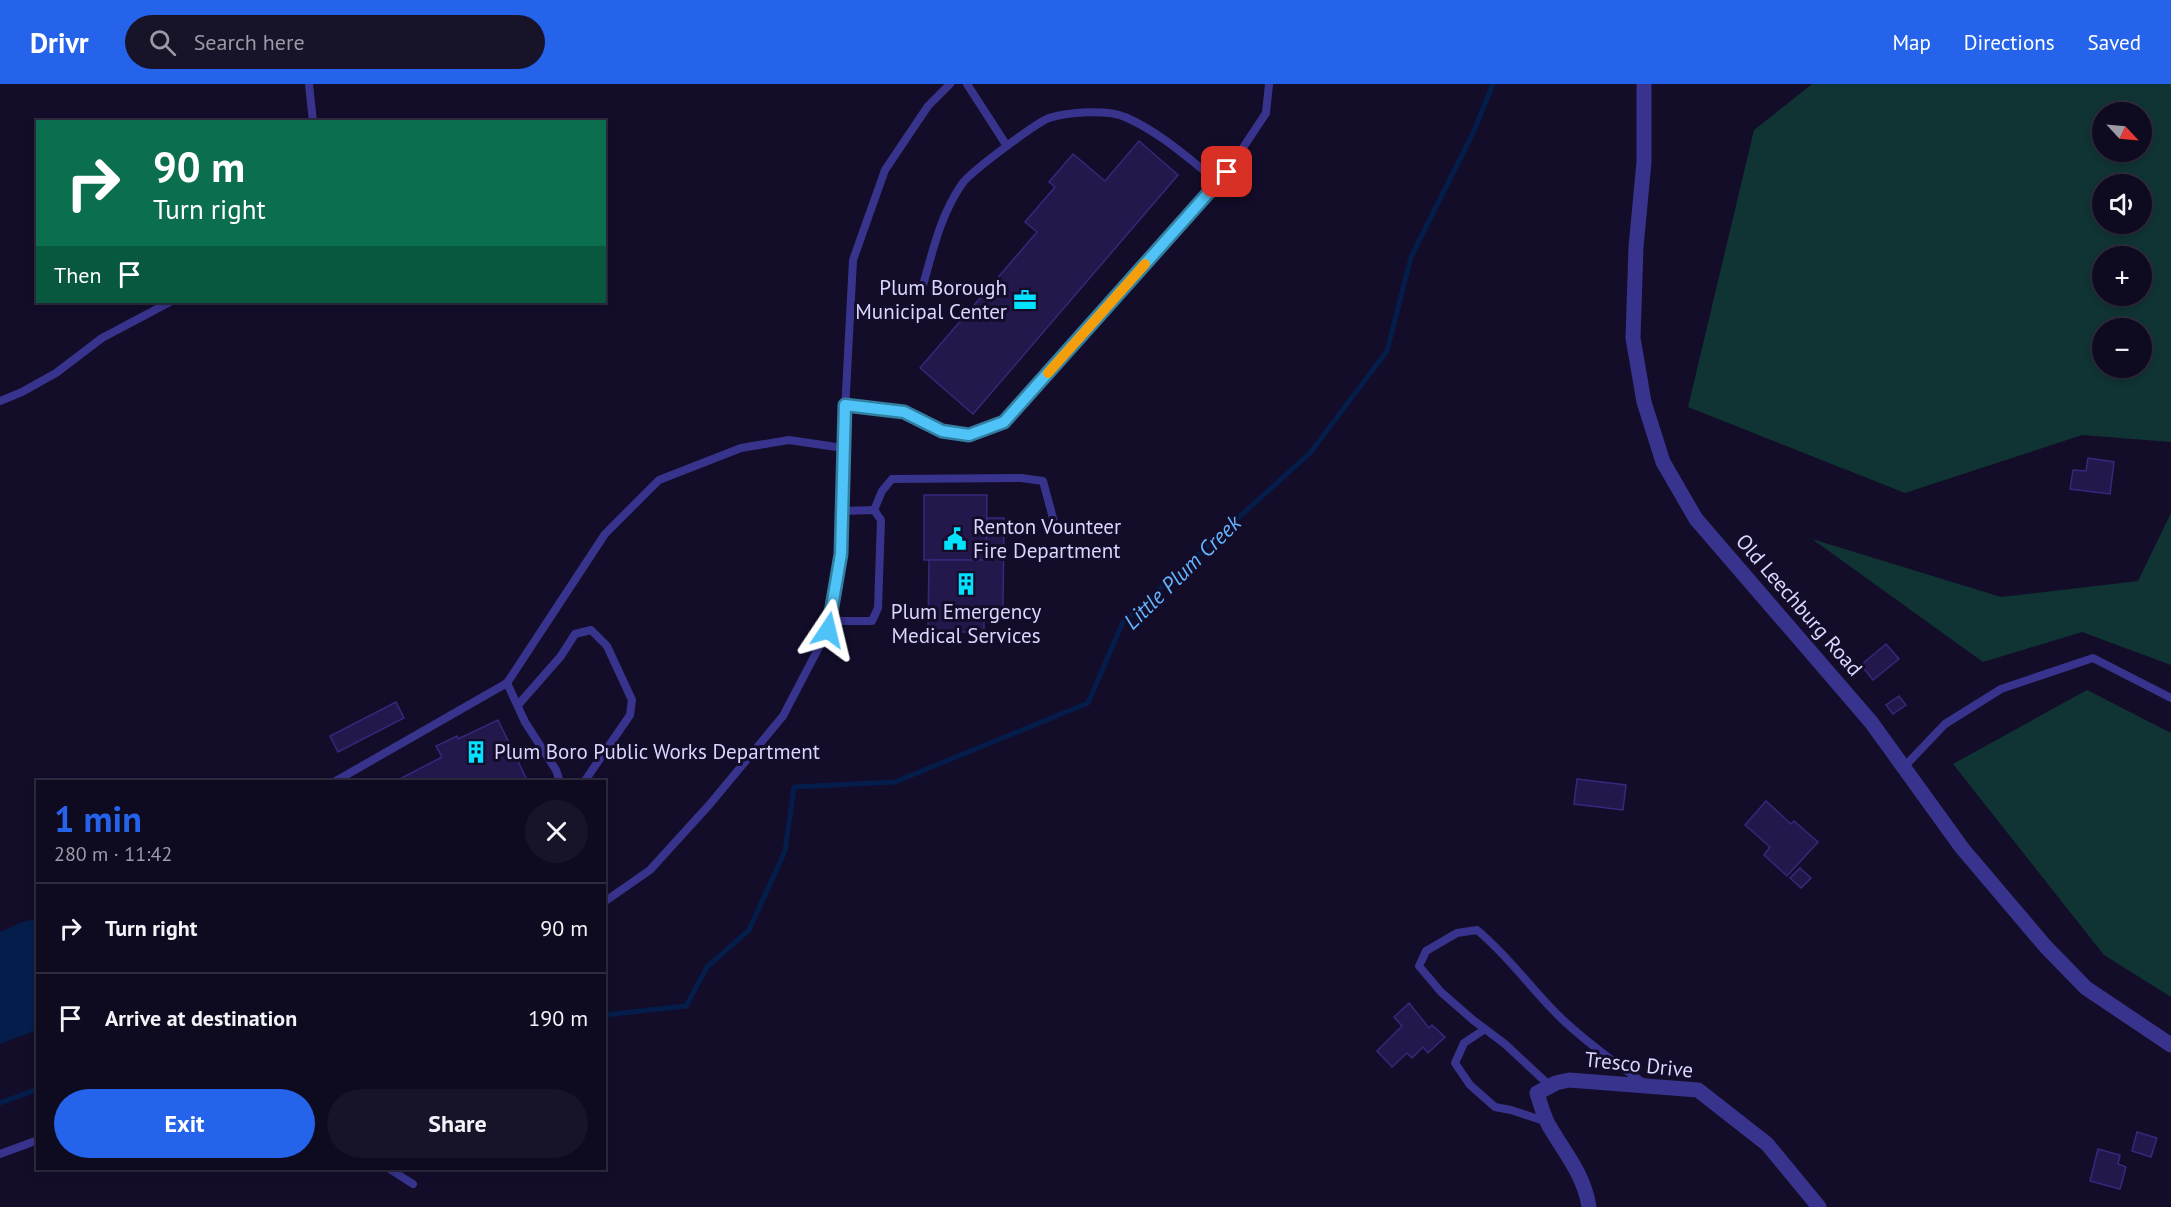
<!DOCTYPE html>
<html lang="en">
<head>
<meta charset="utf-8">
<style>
	:root { --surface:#0e0a20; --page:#171329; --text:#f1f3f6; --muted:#9b9aa5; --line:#2e2b3e; --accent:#2563eb }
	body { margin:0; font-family:"PT Sans",sans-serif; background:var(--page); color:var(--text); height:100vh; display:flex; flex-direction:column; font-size:22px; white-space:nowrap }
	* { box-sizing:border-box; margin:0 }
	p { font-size:20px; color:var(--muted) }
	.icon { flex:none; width:33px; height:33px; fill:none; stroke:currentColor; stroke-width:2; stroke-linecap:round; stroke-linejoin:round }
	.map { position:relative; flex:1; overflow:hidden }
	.sheet { position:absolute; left:36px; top:696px; width:570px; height:390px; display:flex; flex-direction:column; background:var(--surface); border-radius:0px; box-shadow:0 3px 9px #0003,0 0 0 2px var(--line) }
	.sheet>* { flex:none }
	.guide { position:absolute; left:36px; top:36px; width:570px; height:183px; border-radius:0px; box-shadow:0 3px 9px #0003,0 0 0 2px var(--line); background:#0b6e4f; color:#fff; overflow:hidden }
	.needle { width:39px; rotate:116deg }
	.fabs { position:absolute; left:2092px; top:18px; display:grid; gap:12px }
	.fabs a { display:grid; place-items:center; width:60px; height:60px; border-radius:50%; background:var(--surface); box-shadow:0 3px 9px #0003,0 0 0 2px var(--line); font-size:30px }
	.pin { position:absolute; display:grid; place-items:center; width:51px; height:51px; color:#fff; margin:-26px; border-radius:12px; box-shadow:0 3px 9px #0006 }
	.me { position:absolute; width:66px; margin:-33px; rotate:10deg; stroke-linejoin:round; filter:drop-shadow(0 0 4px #0008) }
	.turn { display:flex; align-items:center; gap:21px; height:126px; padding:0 18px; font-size:27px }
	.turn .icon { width:78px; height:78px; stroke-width:2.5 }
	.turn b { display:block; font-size:42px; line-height:51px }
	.then { display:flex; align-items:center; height:57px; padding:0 18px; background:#0003; gap:12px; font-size:22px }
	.round { display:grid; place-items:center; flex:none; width:63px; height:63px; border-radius:32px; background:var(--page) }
	.summary { display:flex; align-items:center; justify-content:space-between; height:102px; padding:0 18px }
	h1 { font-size:36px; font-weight:600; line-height:45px; color:var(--accent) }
	.action { display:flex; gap:12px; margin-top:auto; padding:12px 18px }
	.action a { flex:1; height:69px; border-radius:36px; background:var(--accent); color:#fff; font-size:24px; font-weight:600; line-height:69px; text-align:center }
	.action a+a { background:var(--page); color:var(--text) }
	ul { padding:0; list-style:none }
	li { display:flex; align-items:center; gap:18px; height:90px; padding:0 18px; border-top:2px solid var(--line) }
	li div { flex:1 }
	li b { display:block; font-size:22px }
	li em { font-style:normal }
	header { display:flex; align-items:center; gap:36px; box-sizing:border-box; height:84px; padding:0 30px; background:var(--accent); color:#fff }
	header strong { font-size:28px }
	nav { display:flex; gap:33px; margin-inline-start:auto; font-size:21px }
	.search { width:420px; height:54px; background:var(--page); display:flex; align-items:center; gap:15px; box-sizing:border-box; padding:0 21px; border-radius:33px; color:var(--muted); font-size:22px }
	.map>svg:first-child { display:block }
	.green { fill:#103433; fill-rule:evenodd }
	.water { fill:#051d4b }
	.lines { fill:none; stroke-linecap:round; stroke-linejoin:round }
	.stream { stroke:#051d4b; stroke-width:5 }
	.building { fill:#23174c; stroke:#39277b; stroke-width:1.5 }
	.service { stroke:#38348d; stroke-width:8 }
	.minor { stroke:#38348d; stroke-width:15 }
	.tertiary { stroke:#38348d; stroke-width:15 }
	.route-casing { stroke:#337fa1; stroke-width:15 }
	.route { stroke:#4fc3f7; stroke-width:10 }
	.slow { stroke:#f59e0b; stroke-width:10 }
	.labels { text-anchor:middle; stroke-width:6; stroke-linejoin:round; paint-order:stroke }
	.poi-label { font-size:21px; fill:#dbd6ff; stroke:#130d2a; text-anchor:start }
	.street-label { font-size:21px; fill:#dbd6ff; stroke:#130d2a }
	.water-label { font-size:22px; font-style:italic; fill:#64b5ff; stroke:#130d2a }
</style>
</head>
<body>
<header>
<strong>Drivr</strong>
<div class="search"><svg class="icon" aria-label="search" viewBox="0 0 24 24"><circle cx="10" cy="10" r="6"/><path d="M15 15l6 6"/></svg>Search here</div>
<nav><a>Map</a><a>Directions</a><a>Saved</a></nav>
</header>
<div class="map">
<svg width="2171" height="1123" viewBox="0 0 2171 1123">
	<rect width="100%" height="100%" fill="#130d2a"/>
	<g class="green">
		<path d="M1812,0H2171V358L2082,351L1905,409L1688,323L1754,46ZM2103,28H2142V68H2103ZM2103,100H2142V140H2103ZM2103,172H2142V212H2103ZM2103,244H2142V284H2103Z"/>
		<polygon points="2171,429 2171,581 2082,548 1983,578 1812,455 2001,513 2138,497"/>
		<polygon points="2087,606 2171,649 2171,913 2104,871 1953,680"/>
	</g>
	<polygon class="water" points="37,835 37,946 0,960 0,848 22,838"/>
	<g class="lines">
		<g class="stream">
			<polyline points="604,931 686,922 707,883 749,846 785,767 794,703 895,698 1088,619 1123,538 1310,369 1387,267 1411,173 1473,49 1493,0"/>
			<polyline points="0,1019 38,1005"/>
		</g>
	</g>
	<g class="building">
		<polygon points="1139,57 1178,91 973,330 920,284 1037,148 1025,138 1055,103 1049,98 1073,70 1105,97"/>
		<polygon points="2088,374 2114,378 2110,410 2070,405 2073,386 2086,387"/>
		<polygon points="924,411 987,411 986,476 924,476"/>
		<polygon points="987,434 1004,434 1003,524 984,524 984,548 928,548 929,476 986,476"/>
		<polygon points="1886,560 1899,575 1873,596 1861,581"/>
		<polygon points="1899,612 1906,621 1893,630 1886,621"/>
		<polygon points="396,618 404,634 338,668 330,652"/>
		<polygon points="498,636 528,698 394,698 442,673 436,662 457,652 458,655"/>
		<polygon points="1577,695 1626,701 1623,726 1574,720"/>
		<polygon points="1766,717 1791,740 1794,737 1818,758 1787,792 1764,771 1770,763 1745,741"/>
		<polygon points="1800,784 1811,794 1801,804 1790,794"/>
		<polygon points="1409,919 1429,944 1432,941 1445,953 1428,969 1423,963 1412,974 1407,969 1392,983 1377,967 1402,942 1394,933"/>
		<polygon points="2137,1048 2157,1054 2151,1073 2132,1067"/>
		<polygon points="2098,1065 2120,1071 2118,1080 2126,1083 2120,1105 2090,1097"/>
	</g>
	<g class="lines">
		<g class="service">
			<polyline points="309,0 313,38"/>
			<polyline points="967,0 1007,62"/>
			<path d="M922,205C932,170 940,131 962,100C970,88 1036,39 1049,34C1067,28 1108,25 1125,33C1160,48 1189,75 1218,98"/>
			<polyline points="0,317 22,308 56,289 102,254 170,218"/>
			<polyline points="845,321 904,328 942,347 969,351 1003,338 1227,88 1266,29 1269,0"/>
			<polyline points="874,426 882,407 892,395 1021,394 1043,397 1054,438"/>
			<polyline points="829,537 872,537 878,524 881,436 874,426 842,427"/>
			<polyline points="507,599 525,638 556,686 560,698"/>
			<polyline points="518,621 561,572 575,550 591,546 607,562 632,616 630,631 584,698"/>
			<polyline points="1904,683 1945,640 2001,605 2093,574 2171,614"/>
			<polyline points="334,698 507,599 605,450 659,396 741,364 789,356 843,364"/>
			<polyline points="604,818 650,786 710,720 783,632 828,546 841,470 843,364 853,176 885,86 928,22 950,0"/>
			<polyline points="1485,945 1464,959 1455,979 1470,1001 1495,1023 1511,1026 1547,1038"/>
			<path d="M1550,1002L1505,960L1473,936L1441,908L1419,882L1426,867L1457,849L1477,846C1510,873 1533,908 1564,937C1589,960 1617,980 1645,1000"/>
			<polyline points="0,1070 38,1056"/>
			<polyline points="388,1084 413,1100"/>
		</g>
		<path class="minor" d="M1589,1123C1584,1090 1564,1068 1548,1040C1543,1030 1540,1019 1537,1009L1556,999L1569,996L1698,1006L1767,1060L1819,1123"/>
		<polyline class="tertiary" points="1644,0 1644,78 1636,163 1633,254 1644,318 1663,378 1696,435 1871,638 1962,764 2046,863 2086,904 2171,961"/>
	</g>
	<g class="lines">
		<g class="route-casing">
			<polyline id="route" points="828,546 841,470 845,321 904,328 942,347 969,351 1004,338 1227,88"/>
		</g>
		<use href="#route" class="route"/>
		<polyline class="slow" points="1048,289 1145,180"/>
	</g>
	<defs>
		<g id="office-bare" transform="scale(1.8)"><path d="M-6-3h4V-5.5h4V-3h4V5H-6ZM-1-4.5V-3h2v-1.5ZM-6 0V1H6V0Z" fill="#02e2ff" stroke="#130d2a" stroke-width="2.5" paint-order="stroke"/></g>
		<g id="civic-bare" transform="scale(1.8)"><path d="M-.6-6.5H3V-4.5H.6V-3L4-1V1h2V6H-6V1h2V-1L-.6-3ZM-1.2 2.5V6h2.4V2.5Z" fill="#02e2ff" stroke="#130d2a" stroke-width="2.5" paint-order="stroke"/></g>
		<g id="building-bare" transform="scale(1.8)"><path d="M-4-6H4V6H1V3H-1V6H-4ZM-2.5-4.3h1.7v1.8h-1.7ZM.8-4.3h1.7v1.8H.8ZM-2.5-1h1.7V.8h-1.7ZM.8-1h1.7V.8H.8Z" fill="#02e2ff" stroke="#130d2a" stroke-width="2.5" paint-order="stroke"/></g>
	</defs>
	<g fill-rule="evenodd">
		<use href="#office-bare" x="1025" y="216"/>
		<use href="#civic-bare" x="955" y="455"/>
		<use href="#building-bare" x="966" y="500"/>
		<use href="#building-bare" x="476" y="668"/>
	</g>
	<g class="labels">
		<g class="poi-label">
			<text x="1007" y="211" text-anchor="end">Plum Borough<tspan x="1007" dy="24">Municipal Center</tspan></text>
			<text x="973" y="450">Renton Vounteer<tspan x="973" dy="24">Fire Department</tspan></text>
			<text x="966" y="535" text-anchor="middle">Plum Emergency<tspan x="966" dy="24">Medical Services</tspan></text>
			<text x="494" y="675">Plum Boro Public Works Department</text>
		</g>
		<g class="street-label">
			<text transform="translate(1799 521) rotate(49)" y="7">Old Leechburg Road</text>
			<text transform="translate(1639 981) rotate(6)" y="7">Tresco Drive</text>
		</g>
		<g class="water-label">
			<text transform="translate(1182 488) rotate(-44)" y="8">Little Plum Creek</text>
		</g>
	</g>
</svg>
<div class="fabs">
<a><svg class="needle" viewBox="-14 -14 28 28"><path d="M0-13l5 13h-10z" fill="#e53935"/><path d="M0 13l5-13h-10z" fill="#9b9aa5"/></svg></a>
<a><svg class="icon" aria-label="sound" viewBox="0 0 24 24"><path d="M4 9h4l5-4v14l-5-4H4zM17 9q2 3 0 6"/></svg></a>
<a>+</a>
<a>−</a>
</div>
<div class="pin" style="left:1227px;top:88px;background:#d93025"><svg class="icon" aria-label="arrive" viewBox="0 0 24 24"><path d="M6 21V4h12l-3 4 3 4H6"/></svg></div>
<svg class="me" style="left:828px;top:546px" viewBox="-20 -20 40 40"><path d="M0-17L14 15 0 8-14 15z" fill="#4fc3f7" stroke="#fff" stroke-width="4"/></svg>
<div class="guide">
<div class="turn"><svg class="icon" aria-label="right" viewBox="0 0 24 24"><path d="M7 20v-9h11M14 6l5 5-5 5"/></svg><div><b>90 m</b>Turn right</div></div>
<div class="then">Then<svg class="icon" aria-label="arrive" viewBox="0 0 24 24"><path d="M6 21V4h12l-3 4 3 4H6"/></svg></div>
</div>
<section class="sheet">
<div class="summary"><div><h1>1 min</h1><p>280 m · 11:42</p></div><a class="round"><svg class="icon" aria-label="close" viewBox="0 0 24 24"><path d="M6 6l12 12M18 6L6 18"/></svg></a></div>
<ul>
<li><svg class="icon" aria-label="right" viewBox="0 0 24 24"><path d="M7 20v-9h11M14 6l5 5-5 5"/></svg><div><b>Turn right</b></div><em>90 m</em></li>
<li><svg class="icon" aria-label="arrive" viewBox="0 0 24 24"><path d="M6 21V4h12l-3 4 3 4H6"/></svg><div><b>Arrive at destination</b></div><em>190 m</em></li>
</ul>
<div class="action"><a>Exit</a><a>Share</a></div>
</section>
</div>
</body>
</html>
